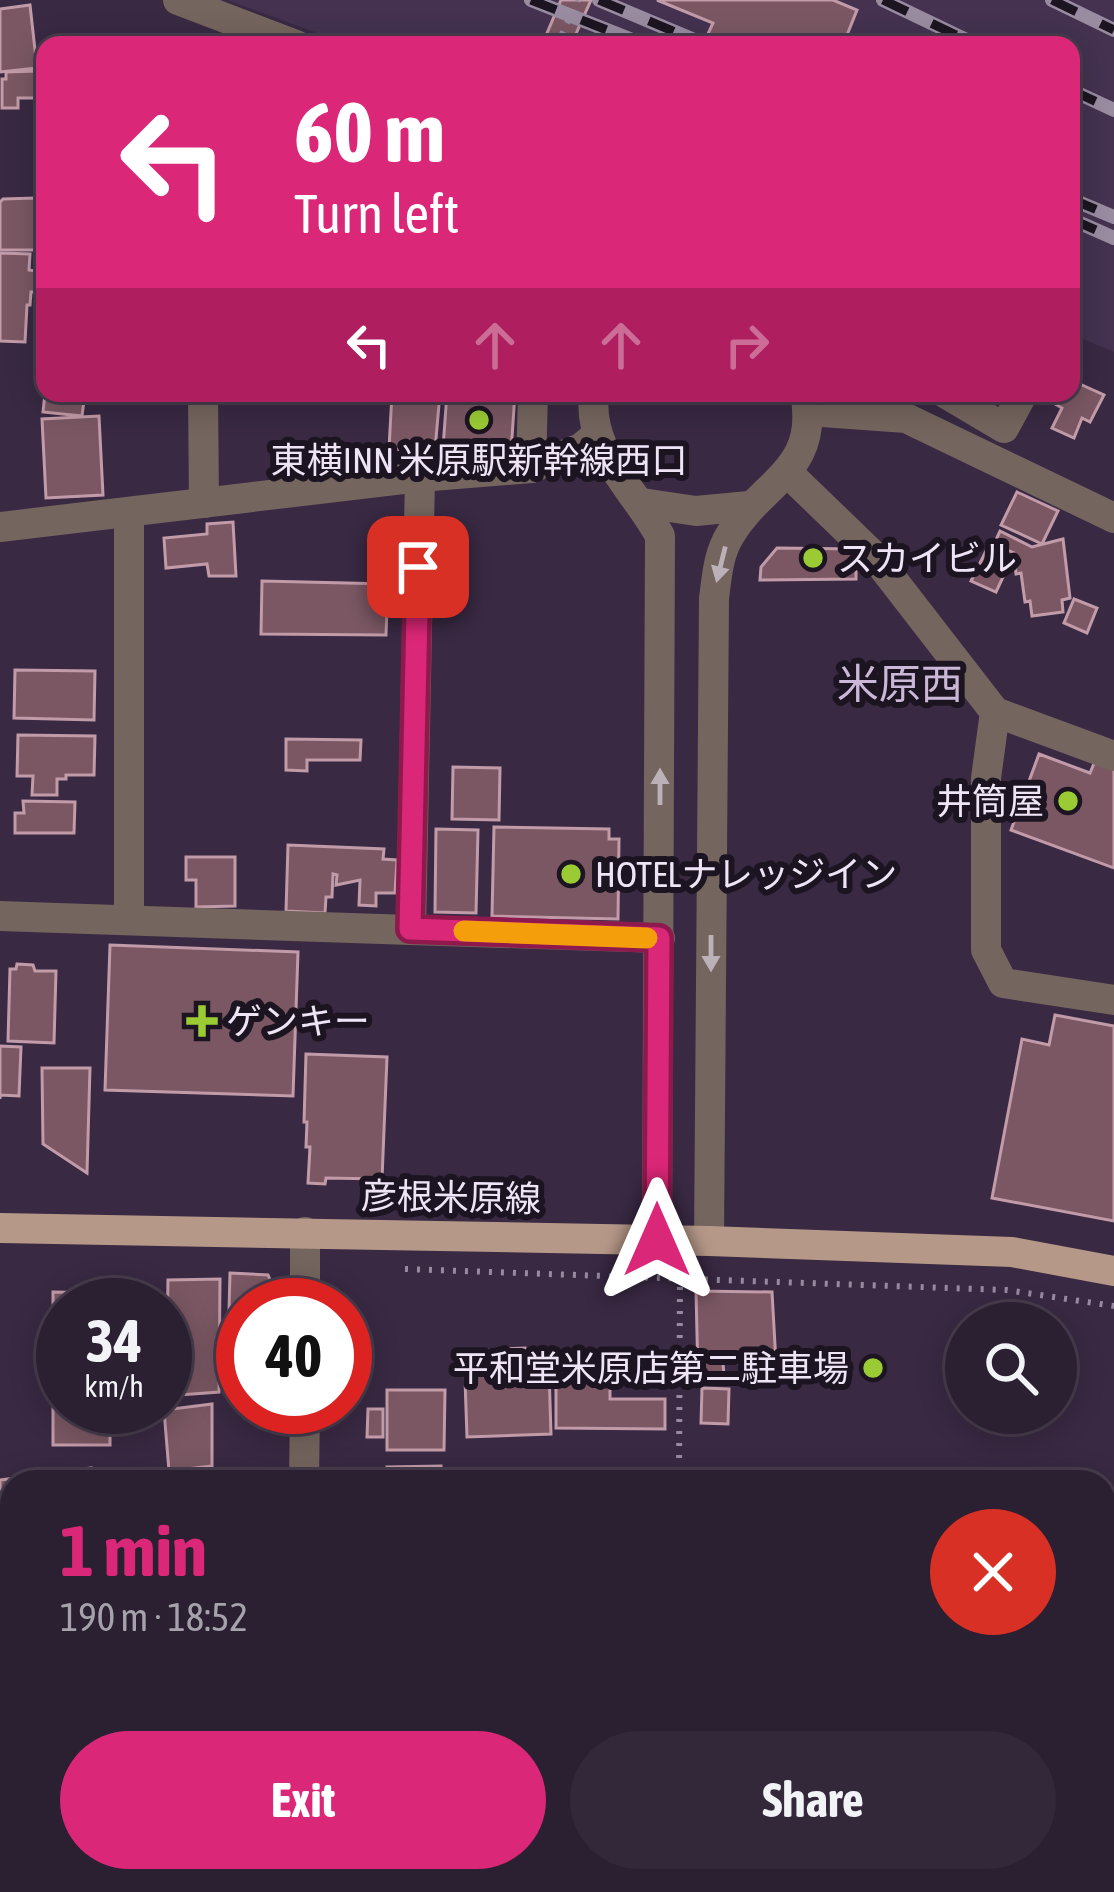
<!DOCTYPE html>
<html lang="en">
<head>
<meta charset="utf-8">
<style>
	:root { --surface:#2b1f32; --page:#33273a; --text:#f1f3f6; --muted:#a6a2ac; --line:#473d4d; --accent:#db2777 }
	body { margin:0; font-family:"Asap Condensed","Noto Sans JP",sans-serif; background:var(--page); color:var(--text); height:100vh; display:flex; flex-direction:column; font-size:45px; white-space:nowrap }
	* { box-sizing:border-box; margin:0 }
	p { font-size:39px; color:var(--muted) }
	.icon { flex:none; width:66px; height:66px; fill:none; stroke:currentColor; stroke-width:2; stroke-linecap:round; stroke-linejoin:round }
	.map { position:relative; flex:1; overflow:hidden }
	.details { position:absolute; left:0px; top:1470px; width:1116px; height:423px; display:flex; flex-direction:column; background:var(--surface); border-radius:36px 36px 0 0; box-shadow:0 6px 30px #0003,0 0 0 3px var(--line) }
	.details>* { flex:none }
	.hud { position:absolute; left:36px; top:36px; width:1044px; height:366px; border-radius:24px; box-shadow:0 6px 30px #0003,0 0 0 3px var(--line); background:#db2777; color:#fff; overflow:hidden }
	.controls { position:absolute; left:945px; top:1302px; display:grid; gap:24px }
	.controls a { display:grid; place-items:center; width:132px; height:132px; border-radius:50%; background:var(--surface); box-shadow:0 6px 30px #0003,0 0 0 3px var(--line); font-size:60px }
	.speed { position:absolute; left:36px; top:1278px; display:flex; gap:24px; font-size:60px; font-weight:700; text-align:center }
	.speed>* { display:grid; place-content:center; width:156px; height:156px; border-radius:50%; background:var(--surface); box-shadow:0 6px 30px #0003,0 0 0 3px var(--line); line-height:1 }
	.speed small { font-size:30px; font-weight:400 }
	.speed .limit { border:18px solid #d22; background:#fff; color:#111 }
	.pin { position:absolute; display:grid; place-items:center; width:102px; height:102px; color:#fff; margin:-51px; border-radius:24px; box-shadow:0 6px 18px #0006 }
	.me { position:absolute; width:132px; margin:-66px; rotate:0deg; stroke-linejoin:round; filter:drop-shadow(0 0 9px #0008) }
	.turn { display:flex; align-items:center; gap:42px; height:252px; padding:0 60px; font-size:54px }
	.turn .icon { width:156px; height:156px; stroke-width:2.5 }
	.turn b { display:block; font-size:84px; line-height:102px }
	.lanes { display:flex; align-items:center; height:114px; padding:0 60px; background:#0003; justify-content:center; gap:60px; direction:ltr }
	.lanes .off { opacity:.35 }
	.round { display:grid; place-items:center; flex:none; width:126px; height:126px; border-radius:63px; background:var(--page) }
	.head { display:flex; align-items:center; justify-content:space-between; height:204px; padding:0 60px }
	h1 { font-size:72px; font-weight:700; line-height:90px; color:var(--accent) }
	.action { display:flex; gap:24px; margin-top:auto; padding:24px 60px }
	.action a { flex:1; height:138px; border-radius:72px; background:var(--accent); color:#fff; font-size:48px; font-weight:700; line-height:138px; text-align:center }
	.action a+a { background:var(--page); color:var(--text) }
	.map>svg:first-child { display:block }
	.built { fill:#443250 }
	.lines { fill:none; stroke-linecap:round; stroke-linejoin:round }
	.stream { stroke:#485468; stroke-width:9 }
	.building { fill:#7a5763; stroke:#c29ba8; stroke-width:3 }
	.path { stroke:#988ba1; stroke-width:6; stroke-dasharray:3 9; stroke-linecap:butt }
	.minor { stroke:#74655e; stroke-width:30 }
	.major { stroke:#b69889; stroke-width:30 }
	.rail-casing { stroke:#998ca1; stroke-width:14 }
	.rail { stroke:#1c1521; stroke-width:9; stroke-dasharray:27; stroke-linecap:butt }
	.oneway { fill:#bdb1b9 }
	.route-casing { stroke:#8e194d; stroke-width:30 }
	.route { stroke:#db2777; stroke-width:21 }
	.slow { stroke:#f59e0b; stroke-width:21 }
	.poi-dot { fill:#9acb34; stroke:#1c1521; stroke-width:4.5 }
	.labels { text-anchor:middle; stroke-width:12; stroke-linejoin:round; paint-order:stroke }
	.poi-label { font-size:36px; fill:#eee4f5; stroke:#1c1521; text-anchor:start }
	.street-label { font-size:36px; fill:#eee4f5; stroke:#1c1521 }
	.quarter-label { font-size:42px; fill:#cbb8d8; stroke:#1c1521 }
</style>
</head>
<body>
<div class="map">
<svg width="1114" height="1892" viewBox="0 0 1114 1892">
	<rect width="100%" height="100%" fill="#392943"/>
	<polygon class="built" points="227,0 1114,0 1114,352 1071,334 1071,45 350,45"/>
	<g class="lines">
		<g class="stream">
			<polyline points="0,1628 12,1628"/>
			<polyline points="1097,1892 1098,1881"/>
		</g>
	</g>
	<g class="building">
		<polygon points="561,0 591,0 571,45 542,45"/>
		<polygon points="657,0 833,0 857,10 843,45 767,45 759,42 758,45 711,45 707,36 713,23"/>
		<polygon points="30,5 37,68 0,72 0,9"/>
		<polygon points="38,71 38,98 18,98 18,108 2,108 2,79 6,79 6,72"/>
		<polygon points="35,198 36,250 0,250 0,202 3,199"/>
		<polygon points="0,253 30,254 29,270 36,271 35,292 31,292 30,305 27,305 25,342 0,341"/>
		<polygon points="1071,380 1104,395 1090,422 1082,418 1074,438 1052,428 1062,408 1055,404 1060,393 1071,393"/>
		<polygon points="45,393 85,393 82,416 43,412"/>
		<polygon points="392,393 440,393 435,450 389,449"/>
		<polygon points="447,393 515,393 511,452 443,448"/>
		<polygon points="99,416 103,495 46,498 42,419"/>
		<polygon points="1017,492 1058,511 1042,544 1001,525"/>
		<polygon points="233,522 236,576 209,576 207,564 166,568 164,538 207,534 207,524"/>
		<polygon points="1000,531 1032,547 1063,539 1070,598 1062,600 1063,612 1032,616 1030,601 1025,602 1021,573 1016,574 1014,553 994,544"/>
		<polygon points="988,547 1012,558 996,592 971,581"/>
		<polygon points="777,548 856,549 856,579 760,580 761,567"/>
		<polygon points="262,581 388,584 386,635 261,634"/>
		<polygon points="1074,599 1097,608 1087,633 1064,623"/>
		<polygon points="15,670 95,671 94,720 14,718"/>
		<polygon points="18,735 95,736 94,775 66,775 66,779 57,779 57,795 32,795 33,776 17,776"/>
		<polygon points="286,739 361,740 360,760 307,760 307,771 286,770"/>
		<polygon points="1039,754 1090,773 1095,761 1114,768 1114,868 1011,830"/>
		<polygon points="453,767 500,768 499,820 452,819"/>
		<polygon points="23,801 75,802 74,833 15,833 15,813 24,813"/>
		<polygon points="494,827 609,829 609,839 619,839 618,919 492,916"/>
		<polygon points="436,829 478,830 476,913 435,912"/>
		<polygon points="288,845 384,849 383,859 397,860 395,893 376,893 376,906 359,905 360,880 336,885 337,875 333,874 332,897 326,897 325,913 286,911"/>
		<polygon points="186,857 235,857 235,906 196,907 196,880 186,880"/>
		<polygon points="110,945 298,952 293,1096 105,1090"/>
		<polygon points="17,964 33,965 35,971 56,971 54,1043 8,1041 10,969 16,969"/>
		<polygon points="1055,1015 1114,1026 1114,1221 992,1198 1022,1039 1049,1045"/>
		<polygon points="0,1046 21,1047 19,1096 0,1095 0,1099"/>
		<polygon points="306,1054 387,1057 382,1179 326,1178 325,1184 308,1183 310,1147 306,1147 307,1122 304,1122"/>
		<polygon points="42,1068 90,1068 87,1173 43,1144"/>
		<polygon points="230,1273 268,1275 275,1291 263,1300 263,1305 243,1305 243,1348 228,1348"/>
		<polygon points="220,1279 219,1392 166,1396 168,1280"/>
		<polygon points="696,1291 772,1292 776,1363 723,1363 724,1375 698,1377"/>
		<polygon points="53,1292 115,1293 116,1305 63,1305 63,1407 118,1407 118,1411 110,1412 110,1445 53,1445"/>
		<polygon points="525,1348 526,1372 549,1370 551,1434 467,1437 464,1351"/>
		<polygon points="556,1371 610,1371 610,1399 665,1399 665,1429 556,1428"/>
		<polygon points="702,1388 729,1389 728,1424 701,1423"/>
		<polygon points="387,1390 445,1390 444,1450 387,1450"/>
		<polygon points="212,1404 212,1466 169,1471 164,1410"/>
		<polygon points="368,1409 383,1409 383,1437 367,1437"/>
		<polygon points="441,1466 441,1482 387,1482 387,1467"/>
		<polygon points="91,1468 91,1482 12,1482 12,1596 0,1596 0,1480"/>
		<polygon points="562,1881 607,1881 606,1892 562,1892"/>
		<rect x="699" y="1881" width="45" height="11"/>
		<polygon points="956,1881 988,1881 991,1892 955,1892"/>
		<rect x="1002" y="1881" width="47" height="11"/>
	</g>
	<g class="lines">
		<g class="path">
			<polyline points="557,45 578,0"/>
			<polyline points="405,1269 1006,1290 1114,1306"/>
			<polyline points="679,1482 680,1280"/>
		</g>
		<g class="minor">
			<polyline points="178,0 296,45"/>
			<polyline points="203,393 204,503"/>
			<path d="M594,393C587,452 634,488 660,536L657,1240"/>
			<polyline points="945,393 1004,428 1023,393"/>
			<polyline points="808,411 906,418 1114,518"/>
			<polyline points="531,468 533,393"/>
			<polyline points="788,473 875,557 995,712 986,778 986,950 1003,983 1114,1000"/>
			<polyline points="642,503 696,511 749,506"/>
			<polyline points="129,513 129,920"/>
			<polyline points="0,527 420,477 531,468 581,448 597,435"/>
			<polyline points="995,712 1114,756"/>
			<polyline points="0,916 411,930 420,477"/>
			<polyline points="411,930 660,938"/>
			<polyline points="305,1232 305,1305"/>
			<path d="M709,1241L714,598C717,576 718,555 730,535C763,480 820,471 805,393"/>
			<polyline points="304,1482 305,1407"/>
			<polyline points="1104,1599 1114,1599"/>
			<polyline points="0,1606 12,1606"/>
			<polyline points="53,1892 53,1881"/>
			<polyline points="299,1892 299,1881"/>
			<polyline points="541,1892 541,1881"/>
			<polyline points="677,1892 677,1881"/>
			<polyline points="812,1892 812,1881"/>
			<polyline points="1075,1892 1075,1881"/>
		</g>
		<polyline class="major" points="0,1228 709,1241 1012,1252 1114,1271"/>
		<g class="rail-casing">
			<g id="rail">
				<polyline points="531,0 645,45"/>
				<polyline points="599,0 706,45"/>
				<polyline points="883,0 977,45"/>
				<polyline points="1052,0 1114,30"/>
				<polyline points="1071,90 1114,110"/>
				<polyline points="1071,199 1114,217"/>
				<polyline points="1071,219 1114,238"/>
			</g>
		</g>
		<use href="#rail" class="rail"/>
	</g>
	<defs><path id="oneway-solid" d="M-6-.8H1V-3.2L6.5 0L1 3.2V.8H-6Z" transform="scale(3)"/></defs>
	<g class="oneway">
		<use href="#oneway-solid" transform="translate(721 564) rotate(104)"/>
		<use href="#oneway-solid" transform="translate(660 787) rotate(-90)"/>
		<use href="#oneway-solid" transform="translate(711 953) rotate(90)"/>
	</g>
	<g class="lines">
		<g class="route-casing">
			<polyline id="route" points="418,567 410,929 659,938 657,1240"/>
		</g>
		<use href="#route" class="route"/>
		<polyline class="slow" points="464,931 647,938"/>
	</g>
	<g class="poi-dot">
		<circle cx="479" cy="420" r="12"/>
		<circle cx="813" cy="558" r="12"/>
		<circle cx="1068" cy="801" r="12"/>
		<circle cx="571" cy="874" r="12"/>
		<path d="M196 1003h12v12h12v12h-12v12h-12v-12h-12v-12h12z"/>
		<circle cx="873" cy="1368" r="12"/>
	</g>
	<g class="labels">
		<g class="poi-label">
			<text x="479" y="473" text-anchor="middle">東横INN 米原駅新幹線西口</text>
			<text x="837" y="571">スカイビル</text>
			<text x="1044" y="814" text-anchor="end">井筒屋</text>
			<text x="595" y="887">HOTELナレッジイン</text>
			<text x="226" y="1034">ゲンキー</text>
			<text x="849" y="1381" text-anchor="end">平和堂米原店第二駐車場</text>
		</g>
		<g class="street-label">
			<text transform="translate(451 1197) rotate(1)" y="13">彦根米原線</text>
		</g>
		<g class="quarter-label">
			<text x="900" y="699">米原西</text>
		</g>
	</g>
</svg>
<div class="controls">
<a><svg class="icon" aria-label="search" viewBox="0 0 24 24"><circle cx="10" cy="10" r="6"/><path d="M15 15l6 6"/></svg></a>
</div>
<div class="speed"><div>34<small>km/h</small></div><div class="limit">40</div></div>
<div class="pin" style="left:418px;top:567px;background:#d93025"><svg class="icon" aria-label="arrive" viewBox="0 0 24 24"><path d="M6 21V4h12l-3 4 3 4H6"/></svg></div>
<svg class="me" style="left:657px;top:1240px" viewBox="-20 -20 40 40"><path d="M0-17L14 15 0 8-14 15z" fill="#db2777" stroke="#fff" stroke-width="4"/></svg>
<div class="hud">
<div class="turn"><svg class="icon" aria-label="left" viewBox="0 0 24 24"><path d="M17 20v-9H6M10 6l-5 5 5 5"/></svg><div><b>60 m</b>Turn left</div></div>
<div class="lanes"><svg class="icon" aria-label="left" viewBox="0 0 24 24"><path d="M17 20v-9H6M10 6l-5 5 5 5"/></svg><svg class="icon off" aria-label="ahead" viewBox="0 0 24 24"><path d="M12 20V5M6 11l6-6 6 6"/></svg><svg class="icon off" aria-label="ahead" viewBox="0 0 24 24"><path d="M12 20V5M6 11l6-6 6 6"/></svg><svg class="icon off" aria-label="right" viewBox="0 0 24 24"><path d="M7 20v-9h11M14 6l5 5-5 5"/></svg></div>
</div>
<section class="details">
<div class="head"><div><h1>1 min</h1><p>190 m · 18:52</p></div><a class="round" style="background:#d93025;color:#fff"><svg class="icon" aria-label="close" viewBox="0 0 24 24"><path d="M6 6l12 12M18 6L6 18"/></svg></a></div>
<div class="action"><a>Exit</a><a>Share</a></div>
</section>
</div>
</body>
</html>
